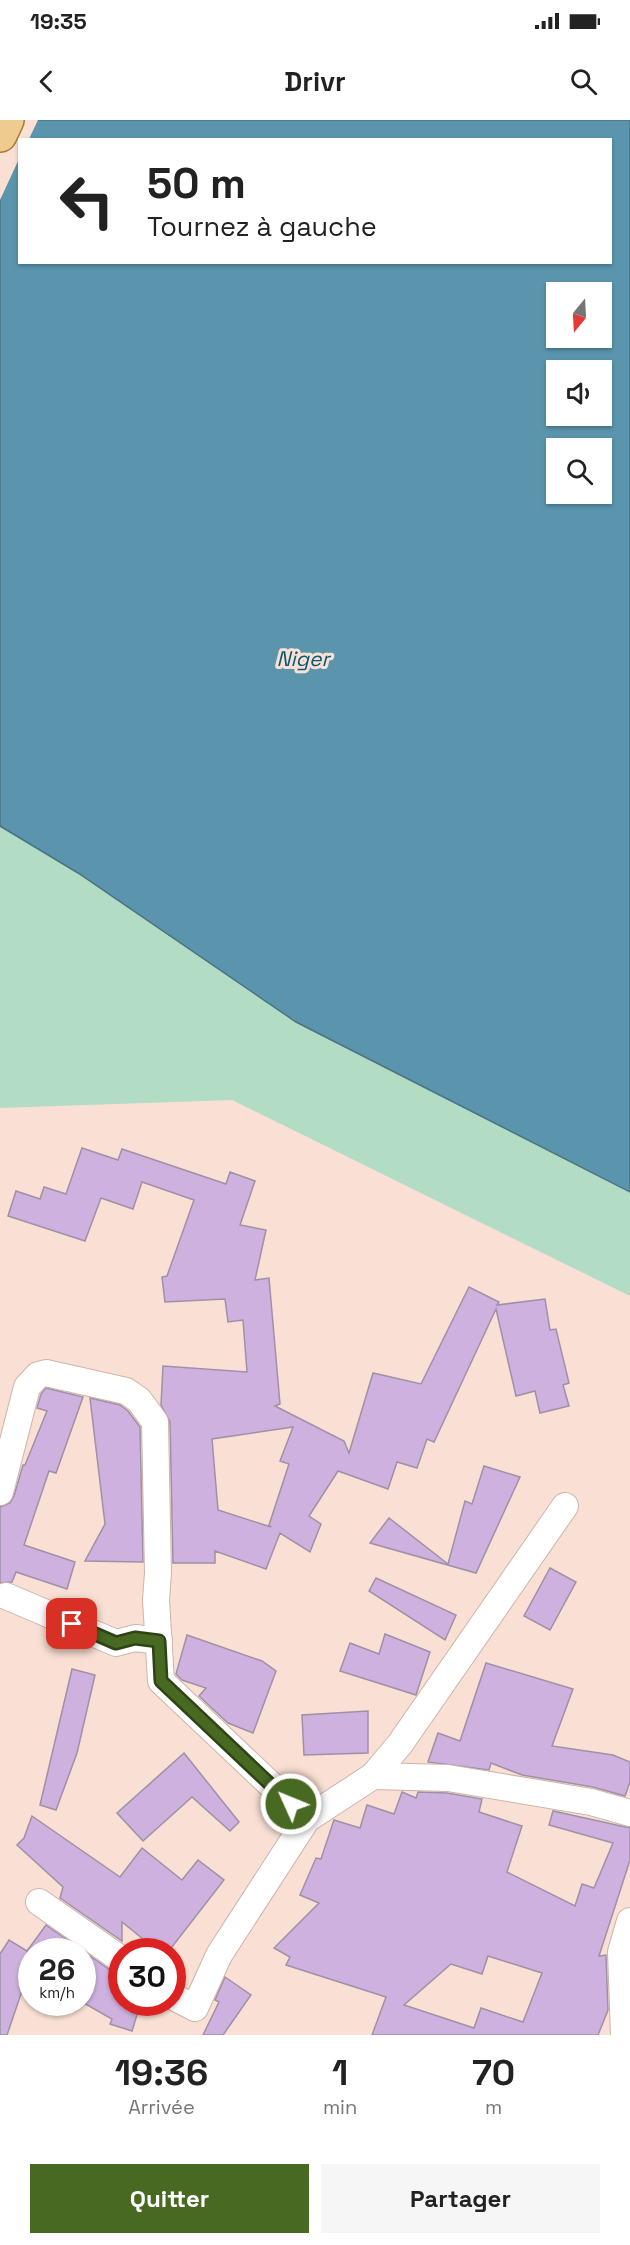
<!DOCTYPE html>
<html lang="fr">
<head>
<meta charset="utf-8">
<style>
	:root { --surface:#fff; --page:#f6f6f6; --text:#222; --muted:#767676; --accent:#476921 }
	body { margin:0; font-family:"Space Grotesk",sans-serif; background:var(--page); color:var(--text); height:100vh; display:flex; flex-direction:column; font-size:22px; white-space:nowrap }
	* { box-sizing:border-box; margin:0 }
	p { font-size:20px; color:var(--muted) }
	.icon { flex:none; width:33px; height:33px; fill:none; stroke:currentColor; stroke-width:2; stroke-linecap:round; stroke-linejoin:round }
	.map { position:relative; height:1915px; overflow:hidden }
	.details { display:flex; flex-direction:column; background:var(--surface); flex:1 }
	.details>* { flex:none }
	.hud { position:absolute; left:18px; top:18px; width:594px; height:126px; border-radius:0px; box-shadow:0 2px 4px #0004; background:#fff; color:var(--text); overflow:hidden }
	.needle { width:39px; rotate:198deg }
	.controls { position:absolute; left:546px; top:162px; display:grid; gap:12px }
	.controls a { display:grid; place-items:center; width:66px; height:66px; border-radius:0px; background:var(--surface); box-shadow:0 2px 4px #0004; font-size:30px }
	.speed { position:absolute; left:18px; top:1818px; display:flex; gap:12px; font-size:30px; font-weight:700; text-align:center }
	.speed>* { display:grid; place-content:center; width:78px; height:78px; border-radius:50%; background:var(--surface); box-shadow:0 2px 4px #0004; line-height:1 }
	.speed small { font-size:15px; font-weight:400 }
	.speed .limit { border:9px solid #d22; background:#fff; color:#111 }
	.pin { position:absolute; display:grid; place-items:center; width:51px; height:51px; color:#fff; margin:-26px; border-radius:12px; box-shadow:0 3px 9px #0006 }
	.me { position:absolute; width:66px; margin:-33px; rotate:314deg; stroke-linejoin:round; filter:drop-shadow(0 0 4px #0008) }
	.turn { display:flex; align-items:center; gap:21px; height:126px; padding:0 30px; font-size:27px }
	.turn .icon { width:78px; height:78px; stroke-width:2.5 }
	.turn b { display:block; font-size:42px; line-height:51px }
	.eta { display:flex; justify-content:space-evenly; align-items:center; height:102px; text-align:center }
	.eta b { font-size:36px; font-weight:800; line-height:42px }
	.primary-button { display:flex; gap:12px; margin-top:auto; padding:12px 30px }
	.primary-button a { flex:1; height:69px; border-radius:0px; background:var(--accent); color:#fff; font-size:24px; font-weight:800; line-height:69px; text-align:center }
	.primary-button a+a { background:var(--page); color:var(--text) }
	.status { display:flex; justify-content:space-between; align-items:center; height:42px; padding:0 30px; background:var(--surface); direction:ltr }
	.status svg { height:16px; fill:currentColor }
	header { display:flex; justify-content:space-between; align-items:center; height:78px; padding:0 30px; background:var(--surface); font-size:27px; font-weight:800 }
	.map>svg:first-child { display:block }
	.green { fill:#b2dcc3 }
	.water { fill:#5a95ad; stroke:#4c7382; stroke-width:1.5; fill-rule:evenodd }
	.pier { fill:#fae0d4 }
	.building { fill:#ceb1df; stroke:#9e91a6; stroke-width:1.5; fill-rule:evenodd }
	.lines { fill:none; stroke-linecap:round; stroke-linejoin:round }
	.minor-casing { stroke:#cdb4a9; stroke-width:28 }
	.primary-casing { stroke:#a47a38; stroke-width:36 }
	.minor { stroke:#fff; stroke-width:26 }
	.primary { stroke:#efcb8f; stroke-width:33 }
	.route-casing { stroke:#2e4415; stroke-width:15 }
	.route { stroke:#476921; stroke-width:10 }
	.labels { text-anchor:middle; stroke-width:6; stroke-linejoin:round; paint-order:stroke }
	.water-label { font-size:21px; font-style:italic; fill:#085b74; stroke:#fae0d4 }
</style>
</head>
<body>
<div class="status"><b>19:35</b><svg viewBox="0 0 49 12"><path d="M0 12V9h3v3zM5 12V6h3v6zM10 12V3h3v9zM15 12V0h3v12zM26 1h20v11H26zM47 4h2v5h-2z"/></svg></div>
<header><svg class="icon" aria-label="back" viewBox="0 0 24 24"><path d="M15 5l-7 7 7 7"/></svg>Drivr<svg class="icon" aria-label="search" viewBox="0 0 24 24"><circle cx="10" cy="10" r="6"/><path d="M15 15l6 6"/></svg></header>
<div class="map">
<svg width="630" height="1915" viewBox="0 0 630 1915">
	<rect width="100%" height="100%" fill="#fae0d4"/>
	<polygon class="green" points="0,706 78,753 296,902 630,1072 630,1176 232,980 0,988"/>
	<path class="water" d="M0,0H630V1072L296,902L78,753L0,706ZM20,20H610V142H20ZM556,172H602V218H556ZM556,250H602V296H556ZM556,328H602V374H556Z"/>
	<polygon class="pier" points="0,0 38,0 29,19 20,20 19,39 0,80"/>
	<g class="building">
		<path d="M82,1028L118,1040L122,1029L226,1064L230,1052L255,1061L240,1105L266,1110L255,1160L269,1158L280,1284L275,1286L344,1321L349,1333L373,1253L421,1264L469,1167L499,1182L497,1185L545,1179L550,1210L556,1209L569,1263L563,1265L569,1286L540,1293L535,1271L516,1276L496,1189L434,1322L427,1319L417,1348L397,1342L388,1369L338,1351L309,1396L321,1404L310,1432L280,1413L266,1449L215,1431V1443H173L170,1302L161,1285L163,1246L247,1252L243,1200L228,1202L225,1179L165,1182L162,1157L167,1156L194,1080L142,1062L133,1089L101,1078L85,1121L8,1096L16,1071L40,1079L44,1067L66,1074ZM293,1307L280,1341L289,1344L269,1405L271,1407L218,1390L212,1319Z"/>
		<polygon points="46,1268 83,1277 56,1353 49,1351 24,1425 75,1442 67,1469 16,1452 12,1462 0,1463 0,1387 10,1383 14,1376 23,1345 25,1345 47,1291 37,1288 41,1274"/>
		<polygon points="90,1278 120,1285 128,1291 140,1307 143,1442 85,1441 105,1404"/>
		<polygon points="484,1346 520,1357 476,1453 370,1423 389,1398 448,1444 465,1381 472,1384"/>
		<polygon points="550,1448 576,1462 550,1510 524,1496"/>
		<polygon points="376,1458 456,1495 445,1520 369,1471"/>
		<polygon points="385,1514 430,1532 416,1575 340,1551 350,1523 379,1534"/>
		<polygon points="187,1515 262,1541 276,1551 253,1613 228,1603 199,1576 206,1568 182,1560 176,1554"/>
		<polygon points="486,1543 573,1569 552,1626 613,1635 630,1642 630,1662 625,1676 593,1667 522,1655 491,1643 489,1650 428,1642 438,1613 460,1621"/>
		<polygon points="72,1549 95,1555 77,1633 56,1690 40,1685"/>
		<polygon points="368,1591 368,1633 304,1635 302,1595"/>
		<polygon points="184,1633 239,1702 230,1711 192,1677 143,1721 117,1693"/>
		<path d="M402,1672L416,1678L418,1672L447,1673L482,1679L479,1692L522,1706L507,1752L575,1786L582,1764L594,1768L613,1723L549,1705L553,1691L630,1708V1740L599,1836L606,1835L608,1890L598,1915H372L386,1877L286,1845L290,1837L274,1828L319,1783L300,1775L316,1738L321,1739L334,1700L360,1708L367,1685L394,1694ZM488,1836L542,1853L523,1902L481,1888L474,1908L404,1885L451,1844L482,1854Z"/>
		<polygon points="32,1696 120,1757 142,1728 182,1760 198,1740 224,1760 168,1832 159,1832 122,1802 122,1821 60,1778 63,1767 17,1725 24,1718"/>
		<polygon points="46,1805 113,1852 122,1855 122,1882 141,1882 132,1911 110,1904 112,1899 82,1882 82,1832 27,1832 32,1834 32,1871 23,1868 7,1915 0,1915 0,1834 9,1820 27,1831"/>
		<polygon points="225,1857 251,1875 223,1915 203,1915 219,1882 215,1880"/>
	</g>
	<g class="lines">
		<g class="minor-casing">
			<g id="minor">
				<polyline points="0,1372 27,1267 38,1255 46,1253 126,1271 139,1280 155,1302 158,1453 156,1480 161,1561 307,1699"/>
				<polyline points="6,1476 116,1523 135,1518 159,1521"/>
				<polyline points="373,1656 448,1658 591,1682 630,1693"/>
				<polyline points="39,1782 122,1840"/>
				<polyline points="172,1876 195,1888 219,1835 307,1699 373,1656 400,1624 565,1386"/>
				<polyline points="624,1915 621,1832 630,1801"/>
			</g>
		</g>
		<g class="primary-casing">
			<polyline id="primary" points="0,15 7,0"/>
		</g>
		<use href="#minor" class="minor"/>
		<use href="#primary" class="primary"/>
	</g>
	<g class="lines">
		<g class="route-casing">
			<polyline id="route" points="72,1504 116,1523 135,1518 159,1521 161,1561 291,1684"/>
		</g>
		<use href="#route" class="route"/>
	</g>
	<g class="labels">
		<g class="water-label">
			<text x="303" y="546">Niger</text>
		</g>
	</g>
</svg>
<div class="controls">
<a><svg class="needle" viewBox="-14 -14 28 28"><path d="M0-13l5 13h-10z" fill="#e53935"/><path d="M0 13l5-13h-10z" fill="#767676"/></svg></a>
<a><svg class="icon" aria-label="sound" viewBox="0 0 24 24"><path d="M4 9h4l5-4v14l-5-4H4zM17 9q2 3 0 6"/></svg></a>
<a><svg class="icon" aria-label="search" viewBox="0 0 24 24"><circle cx="10" cy="10" r="6"/><path d="M15 15l6 6"/></svg></a>
</div>
<div class="speed"><div>26<small>km/h</small></div><div class="limit">30</div></div>
<div class="pin" style="left:72px;top:1504px;background:#d93025"><svg class="icon" aria-label="arrive" viewBox="0 0 24 24"><path d="M6 21V4h12l-3 4 3 4H6"/></svg></div>
<svg class="me" style="left:291px;top:1684px" viewBox="-20 -20 40 40"><circle r="17" fill="#476921" stroke="#fff" stroke-width="3"/><path d="M0-11L8 9 0 5-8 9z" fill="#fff"/></svg>
<div class="hud">
<div class="turn"><svg class="icon" aria-label="left" viewBox="0 0 24 24"><path d="M17 20v-9H6M10 6l-5 5 5 5"/></svg><div><b>50 m</b>Tournez à gauche</div></div>
</div>
</div>
<section class="details">
<div class="eta">
<div><b>19:36</b><p>Arrivée</p></div>
<div><b>1</b><p>min</p></div>
<div><b>70</b><p>m</p></div>
</div>
<div class="primary-button"><a>Quitter</a><a>Partager</a></div>
</section>
</body>
</html>
